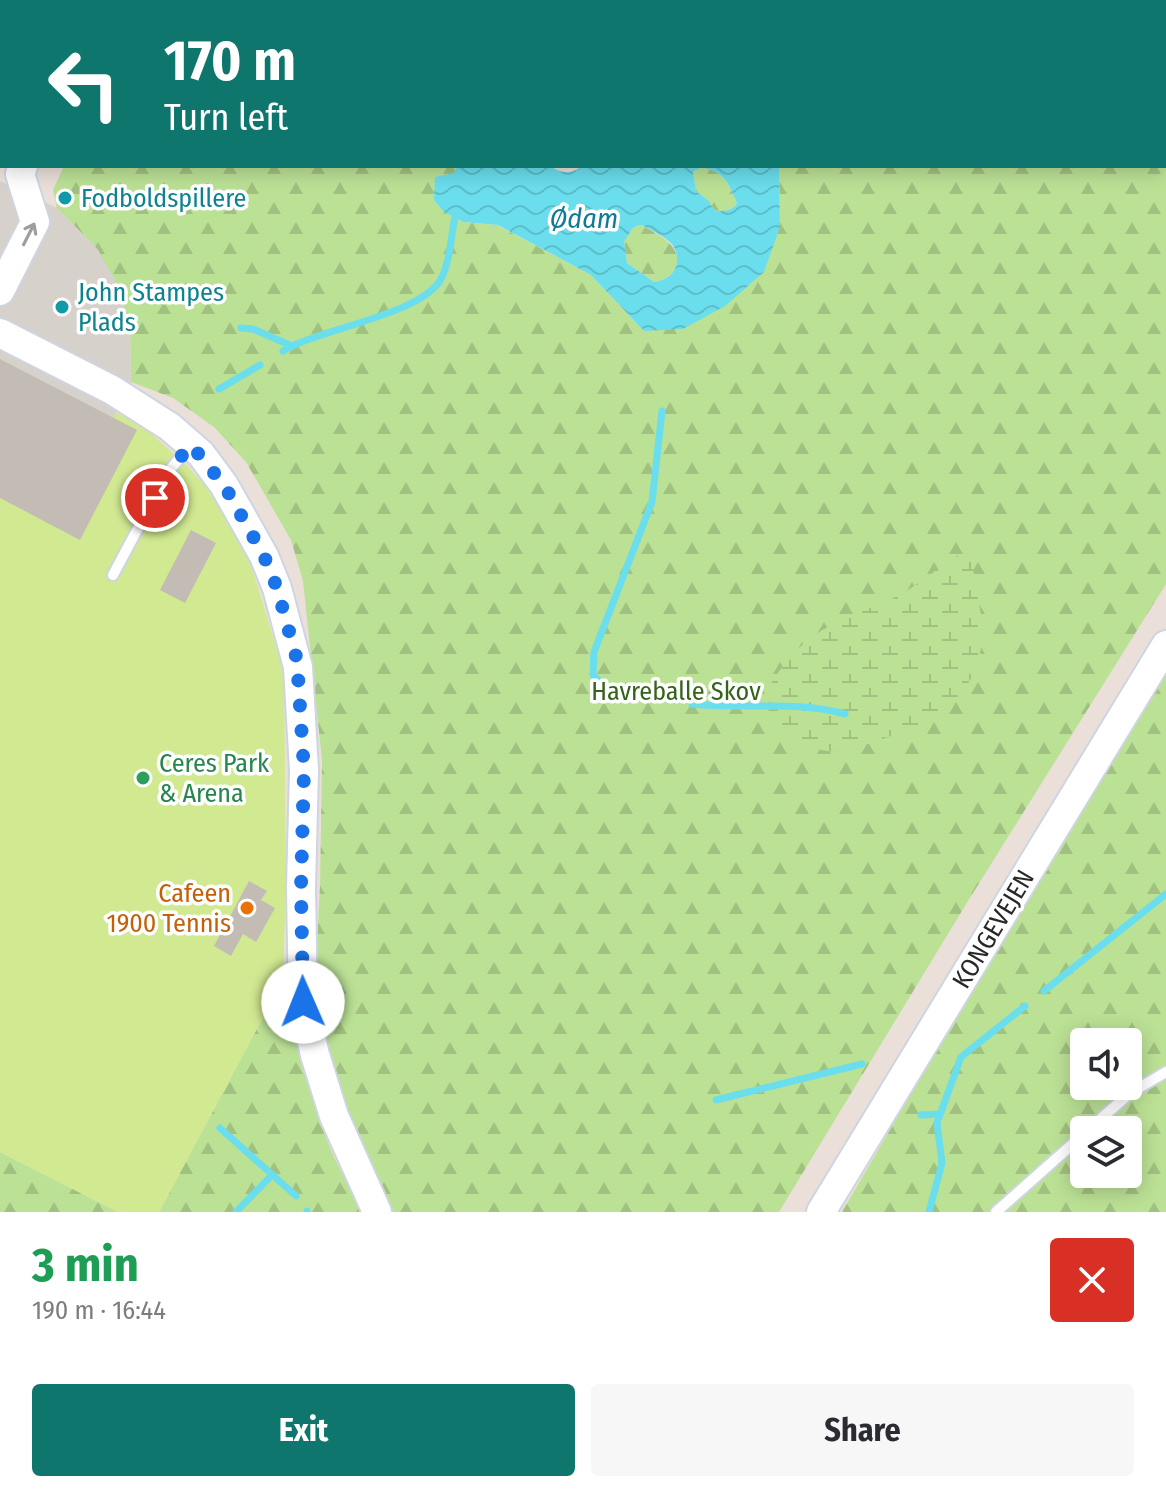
<!DOCTYPE html>
<html lang="en">
<head>
<meta charset="utf-8">
<style>
	:root { --surface:#fff; --page:#f7f7f7; --text:#2b2b33; --muted:#7c7c81; --accent:#0f766e }
	body { margin:0; font-family:"Fira Sans Condensed",sans-serif; background:var(--page); color:var(--text); height:100vh; display:flex; flex-direction:column; font-size:30px; white-space:nowrap }
	* { box-sizing:border-box; margin:0 }
	p { font-size:26px; color:var(--muted) }
	.icon { flex:none; width:44px; height:44px; fill:none; stroke:currentColor; stroke-width:2; stroke-linecap:round; stroke-linejoin:round }
	.map { position:relative; height:1212px; overflow:hidden }
	.side { display:flex; flex-direction:column; background:var(--surface); flex:1 }
	.side>* { flex:none }
	.hud { position:absolute; left:0px; top:0px; width:1166px; height:168px; box-shadow:0 4px 20px #0003; background:#0f766e; color:#fff; overflow:hidden }
	.controls { position:absolute; left:1070px; top:1028px; display:grid; gap:16px }
	.controls a { display:grid; place-items:center; width:72px; height:72px; border-radius:8px; background:var(--surface); box-shadow:0 4px 20px #0003; font-size:40px }
	.pin { position:absolute; display:grid; place-items:center; width:68px; height:68px; color:#fff; margin:-34px; border:4px solid #fff; border-radius:50%; box-shadow:0 2px 8px #0007 }
	.me { position:absolute; width:88px; margin:-44px; rotate:359deg; stroke-linejoin:round; filter:drop-shadow(0 0 6px #0008) }
	.turn { display:flex; align-items:center; gap:28px; height:168px; padding:0 32px; font-size:36px }
	.turn .icon { width:104px; height:104px; stroke-width:2.5 }
	.turn b { display:block; font-size:56px; line-height:68px }
	.round { display:grid; place-items:center; flex:none; width:84px; height:84px; border-radius:8px; background:var(--page) }
	.headline { display:flex; align-items:center; justify-content:space-between; height:136px; padding:0 32px }
	h1 { font-size:48px; font-weight:700; line-height:60px; color:#1e9e55 }
	.cta { display:flex; gap:16px; margin-top:auto; padding:16px 32px }
	.cta a { flex:1; height:92px; border-radius:8px; background:var(--accent); color:#fff; font-size:32px; font-weight:700; line-height:92px; text-align:center }
	.cta a+a { background:var(--page); color:var(--text) }
	.map>svg:first-child { display:block }
	.forest { fill:url(#forest-firs); fill-rule:evenodd }
	.wetland { fill:url(#wetland-marsh) }
	.pitch { fill:#d1e991 }
	.plaza { fill:#d7d1cc }
	.water { fill:url(#water-waves); fill-rule:evenodd }
	.lines { fill:none; stroke-linecap:round; stroke-linejoin:round }
	.stream { stroke:#6bdeed; stroke-width:7 }
	.building { fill:#c2bcb5 }
	.lane-casing { stroke:#ced5e1; stroke-width:14 }
	.secondary-casing { stroke:#ced5e1; stroke-width:32 }
	.lane { stroke:#fff; stroke-width:10 }
	.secondary { stroke:#fff; stroke-width:28 }
	.oneway { stroke:#9e9e9e }
	.route { stroke:#1a73e8; stroke-width:14; stroke-dasharray:0 25.2 }
	.culture-dot { fill:#0f9aa8; stroke:#fff; stroke-width:3 }
	.leisure-dot { fill:#2e9e5b; stroke:#fff; stroke-width:3 }
	.food-dot { fill:#e8710a; stroke:#fff; stroke-width:3 }
	.labels { text-anchor:middle; stroke-width:7; stroke-linejoin:round; paint-order:stroke }
	.culture-label { font-size:26px; fill:#0d838f; stroke:#fff; text-anchor:start }
	.park-label { font-size:26px; fill:#34631a; stroke:#fff }
	.leisure-label { font-size:26px; fill:#27864d; stroke:#fff; text-anchor:start }
	.food-label { font-size:26px; fill:#c56008; stroke:#fff; text-anchor:end }
	.street-label { font-size:26px; fill:#282828; stroke:#fff }
	.water-label { font-size:28px; font-style:italic; fill:#0e7c95; stroke:#fff }
</style>
</head>
<body>
<div class="map">
<svg width="1166" height="1212" viewBox="0 0 1166 1212">
	<defs>
		<pattern id="forest-firs" width="22" height="20" patternUnits="userSpaceOnUse" patternTransform="scale(2)"><rect width="22" height="20" fill="#bbe195"/><path d="M5 1l3.5 6h-7zM16 11l3.5 6h-7z" fill="#a1c180"/></pattern>
		<pattern id="wetland-marsh" width="20" height="14" patternUnits="userSpaceOnUse" patternTransform="scale(2)"><rect width="20" height="14" fill="#bbe195"/><path d="M1 5h8M5 5V1M11 12h8M15 12V8" fill="none" stroke="#a1c180"/></pattern>
		<pattern id="water-waves" width="16" height="10" patternUnits="userSpaceOnUse" patternTransform="scale(2)"><rect width="16" height="10" fill="#6bdeed"/><path d="M0 5q4-4 8 0t8 0" fill="none" stroke="#5dbecb"/></pattern>
	</defs>
	<rect width="100%" height="100%" fill="#eae0d9"/>
	<g class="forest">
		<polygon points="145,0 630,0 144,2"/>
		<polygon points="668,0 1166,0 1166,584 968,901 779,1212 391,1212 356,1146 325,1049 315,987 320,885 322,760 303,581 291,540 246,462 214,427 173,398 131,382 130,327 98,250 57,208 53,190 64,166 457,166 444,212 463,222 497,225 591,275 644,331 780,227 779,166 1164,166 1164,2 668,2"/>
		<path d="M702,167C726,173 728,183 737,203C732,212 723,212 714,210L709,201L696,191L693,172Z"/>
		<path d="M638,225H642C651,231 663,236 670,244C686,260 673,280 654,282L627,263L624,242L632,229Z"/>
		<path d="M1166,667V1212H842L1062,835ZM1084,1042H1128V1086H1084ZM1084,1130H1128V1174H1084Z"/>
		<path d="M283,980C296,1040 309,1101 334,1157C343,1176 353,1194 363,1212H159Z"/>
		<polygon points="0,1152 118,1212 0,1212"/>
	</g>
	<path class="wetland" d="M960,554L971,557C976,591 989,631 977,665C960,711 916,728 874,742C861,746 841,753 827,751C804,748 759,719 767,693C769,682 790,657 798,649C826,620 871,611 905,592C924,580 941,566 960,554Z"/>
	<polygon class="pitch" points="0,349 98,401 149,432 186,465 220,501 251,565 284,672 286,884 283,980 159,1212 118,1212 0,1152"/>
	<polygon class="plaza" points="0,181 57,208 98,250 119,287 130,327 131,382 113,418 0,359"/>
	<path class="water" d="M457,166H551C560,174 573,174 582,166H779L780,227L764,272L725,306L683,329L644,331L591,275L498,225L463,222L444,212L434,200L435,177L454,173ZM702,167C726,173 728,183 737,203C733,211 722,212 714,210L709,201L696,191L693,172ZM638,225H642C652,231 670,238 675,249C682,267 671,280 654,282L627,263L624,242L632,229Z"/>
	<g class="lines">
		<g class="stream">
			<polyline points="225,2 225,0"/>
			<polyline points="241,328 253,329 292,346"/>
			<path d="M283,351C321,328 421,315 441,279C450,262 451,236 455,217"/>
			<polyline points="219,389 260,365"/>
			<polyline points="662,411 652,502 594,652 593,675 607,688 669,699"/>
			<path d="M692,704C744,710 794,700 845,714"/>
			<polyline points="1044,991 1166,894"/>
			<polyline points="716,1100 862,1064"/>
			<polyline points="921,1115 940,1114"/>
			<polyline points="220,1128 296,1196"/>
			<polyline points="236,1212 272,1175"/>
			<polyline points="307,1212 307,1211"/>
			<polyline points="929,1212 942,1163 937,1123 961,1057 1025,1006"/>
		</g>
	</g>
	<g class="building">
		<polygon points="0,359 137,430 80,540 0,498"/>
		<polygon points="191,530 216,543 185,603 160,590"/>
		<polygon points="249,881 267,891 261,900 275,908 256,942 243,934 231,956 214,946"/>
	</g>
	<g class="lines">
		<g class="lane-casing">
			<g id="lane">
				<polyline points="113,575 168,472 190,446"/>
				<polyline points="1088,1130 1130,1093 1166,1072"/>
				<polyline points="996,1212 1084,1134"/>
			</g>
		</g>
		<g class="secondary-casing">
			<g id="secondary">
				<polyline points="102,2 103,0"/>
				<polyline points="0,291 35,222 20,174 23,166"/>
				<polyline points="0,333 112,390 170,427 201,454 224,485 264,556 277,588 298,667 304,770 301,888 303,1002 315,1055 334,1116 377,1212"/>
				<polyline points="821,1212 1166,645"/>
			</g>
		</g>
		<use href="#lane" class="lane"/>
		<use href="#secondary" class="secondary"/>
	</g>
	<defs><path id="oneway-shaft" d="M-6 0H5M1.5-3L5.5 0L1.5 3" fill="none" stroke-width="1.6" stroke-linecap="round" stroke-linejoin="round" transform="scale(2)"/></defs>
	<use class="oneway" href="#oneway-shaft" transform="translate(29 234) rotate(-63)"/>
	<g class="lines">
		<polyline class="route" points="155,498 168,472 191,445 224,485 264,556 277,588 297,660 304,770 301,888 303,1002"/>
	</g>
	<g class="culture-dot">
		<circle cx="65" cy="198" r="8"/>
		<circle cx="62" cy="307" r="8"/>
	</g>
	<circle class="leisure-dot" cx="143" cy="778" r="8"/>
	<circle class="food-dot" cx="247" cy="908" r="8"/>
	<g class="labels">
		<g class="culture-label">
			<text x="81" y="207">Fodboldspillere</text>
			<text x="78" y="301">John Stampes<tspan x="78" dy="30">Plads</tspan></text>
		</g>
		<g class="park-label">
			<text x="676" y="700">Havreballe Skov</text>
		</g>
		<g class="leisure-label">
			<text x="159" y="772">Ceres Park<tspan x="159" dy="30">&amp; Arena</tspan></text>
		</g>
		<g class="food-label">
			<text x="231" y="902">Cafeen<tspan x="231" dy="30">1900 Tennis</tspan></text>
		</g>
		<g class="street-label">
			<text transform="translate(993 929) rotate(-59)" y="9">KONGEVEJEN</text>
		</g>
		<g class="water-label">
			<text x="584" y="228">Ødam</text>
		</g>
	</g>
</svg>
<div class="controls">
<a><svg class="icon" aria-label="sound" viewBox="0 0 24 24"><path d="M4 9h4l5-4v14l-5-4H4zM17 9q2 3 0 6"/></svg></a>
<a><svg class="icon" aria-label="layers" viewBox="0 0 24 24"><path d="M12 4l9 5-9 5-9-5zM3 14l9 5 9-5"/></svg></a>
</div>
<div class="pin" style="left:155px;top:498px;background:#d93025"><svg class="icon" aria-label="arrive" viewBox="0 0 24 24"><path d="M6 21V4h12l-3 4 3 4H6"/></svg></div>
<svg class="me" style="left:303px;top:1002px" viewBox="-20 -20 40 40"><circle r="19" fill="#fff"/><path d="M0-13L10 11 0 6-10 11z" fill="#1a73e8"/></svg>
<div class="hud">
<div class="turn"><svg class="icon" aria-label="left" viewBox="0 0 24 24"><path d="M17 20v-9H6M10 6l-5 5 5 5"/></svg><div><b>170 m</b>Turn left</div></div>
</div>
</div>
<section class="side">
<div class="headline"><div><h1>3 min</h1><p>190 m · 16:44</p></div><a class="round" style="background:#d93025;color:#fff"><svg class="icon" aria-label="close" viewBox="0 0 24 24"><path d="M6 6l12 12M18 6L6 18"/></svg></a></div>
<div class="cta"><a>Exit</a><a>Share</a></div>
</section>
</body>
</html>
